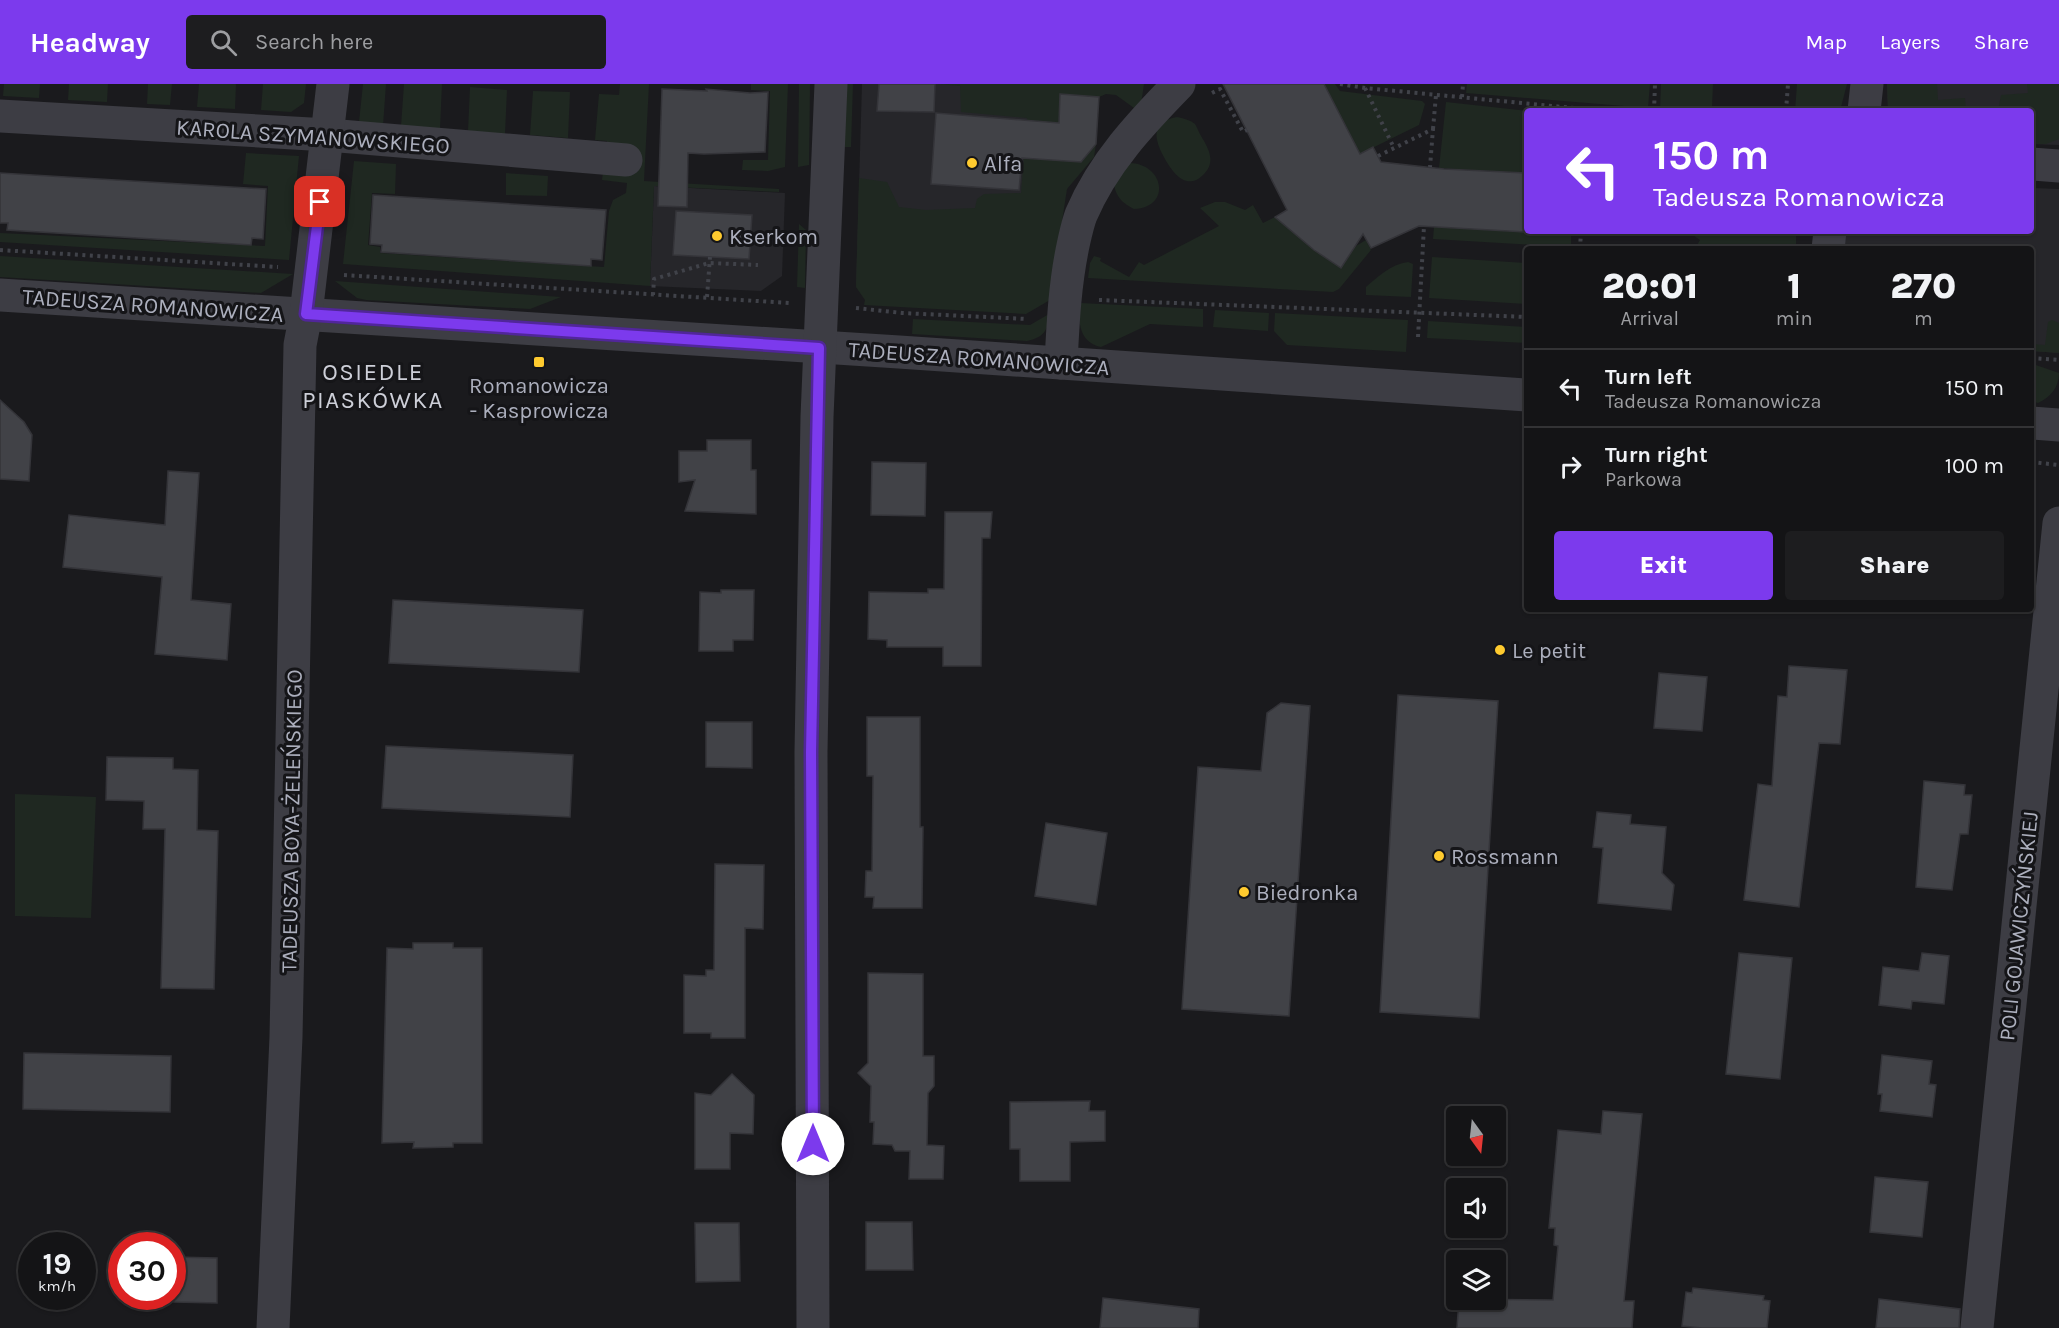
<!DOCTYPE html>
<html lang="en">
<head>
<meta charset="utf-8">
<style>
	:root { --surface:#141416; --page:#1d1d1f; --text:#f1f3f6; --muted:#9d9ea1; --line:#333335; --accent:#7c3aed }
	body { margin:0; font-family:Karla,sans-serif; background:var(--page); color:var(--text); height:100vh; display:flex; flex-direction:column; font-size:22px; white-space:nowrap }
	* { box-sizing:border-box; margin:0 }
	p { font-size:20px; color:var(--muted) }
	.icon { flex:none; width:33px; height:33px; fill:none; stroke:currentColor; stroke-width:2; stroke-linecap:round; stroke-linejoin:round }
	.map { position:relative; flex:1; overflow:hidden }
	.drawer { position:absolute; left:1524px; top:162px; width:510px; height:366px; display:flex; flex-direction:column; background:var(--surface); border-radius:6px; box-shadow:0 2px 4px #0004,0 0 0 2px var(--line) }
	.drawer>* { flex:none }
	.hud { position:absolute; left:1524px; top:24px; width:510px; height:126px; border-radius:6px; box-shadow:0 2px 4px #0004,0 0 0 2px var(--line); background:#7c3aed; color:#fff; overflow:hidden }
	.needle { width:39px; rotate:165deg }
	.tools { position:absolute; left:1446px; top:1022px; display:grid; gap:12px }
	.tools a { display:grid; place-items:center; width:60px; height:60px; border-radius:6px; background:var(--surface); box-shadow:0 2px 4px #0004,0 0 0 2px var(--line); font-size:30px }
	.speed { position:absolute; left:18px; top:1148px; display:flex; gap:12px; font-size:30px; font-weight:700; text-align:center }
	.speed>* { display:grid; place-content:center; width:78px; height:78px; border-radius:50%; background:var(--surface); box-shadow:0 2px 4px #0004,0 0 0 2px var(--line); line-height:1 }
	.speed small { font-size:15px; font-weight:400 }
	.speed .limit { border:9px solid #d22; background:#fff; color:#111 }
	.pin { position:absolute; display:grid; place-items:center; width:51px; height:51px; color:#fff; margin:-26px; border-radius:12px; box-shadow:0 3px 9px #0006 }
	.me { position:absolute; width:66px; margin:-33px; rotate:0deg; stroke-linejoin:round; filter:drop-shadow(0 0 4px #0008) }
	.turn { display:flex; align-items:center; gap:21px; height:126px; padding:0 30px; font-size:27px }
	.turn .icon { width:78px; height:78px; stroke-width:2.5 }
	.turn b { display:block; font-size:42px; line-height:51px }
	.eta { display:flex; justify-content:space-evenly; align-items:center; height:102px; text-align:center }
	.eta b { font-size:36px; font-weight:800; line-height:42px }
	.primary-button { display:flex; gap:12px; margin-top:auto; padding:12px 30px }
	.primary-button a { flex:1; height:69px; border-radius:6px; background:var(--accent); color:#fff; font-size:24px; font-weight:800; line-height:69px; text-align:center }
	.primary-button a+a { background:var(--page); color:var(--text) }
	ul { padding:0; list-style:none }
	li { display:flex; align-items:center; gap:18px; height:78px; padding:0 30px; border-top:2px solid var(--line) }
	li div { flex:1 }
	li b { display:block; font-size:22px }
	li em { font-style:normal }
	header { display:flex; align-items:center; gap:36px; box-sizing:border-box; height:84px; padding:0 30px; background:var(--accent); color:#fff }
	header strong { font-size:28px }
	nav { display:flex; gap:33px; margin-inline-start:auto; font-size:21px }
	.search { width:420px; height:54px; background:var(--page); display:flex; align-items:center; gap:15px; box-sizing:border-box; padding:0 21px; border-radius:6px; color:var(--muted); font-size:22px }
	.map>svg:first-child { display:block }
	.built { fill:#26262a }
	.green { fill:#1f2821 }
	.building { fill:#414247; stroke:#343439; stroke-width:1.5 }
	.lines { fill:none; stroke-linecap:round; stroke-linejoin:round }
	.path { stroke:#404249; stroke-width:4; stroke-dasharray:3 4.5; stroke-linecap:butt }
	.minor { stroke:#3d3d44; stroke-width:33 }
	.route-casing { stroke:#51269a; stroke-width:15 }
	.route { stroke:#7c3aed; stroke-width:10 }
	.poi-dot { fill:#ffcb2f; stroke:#151518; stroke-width:2 }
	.labels { text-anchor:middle; stroke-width:6; stroke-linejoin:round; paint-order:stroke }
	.street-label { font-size:22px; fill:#acafbd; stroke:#151518 }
	.poi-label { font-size:22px; fill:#acafbd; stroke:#151518; text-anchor:start }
	.neighbourhood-label { font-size:24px; letter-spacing:1.5px; fill:#cdcfd8; stroke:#151518 }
</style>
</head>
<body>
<header>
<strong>Headway</strong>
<div class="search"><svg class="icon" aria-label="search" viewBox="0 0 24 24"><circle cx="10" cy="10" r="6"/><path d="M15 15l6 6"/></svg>Search here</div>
<nav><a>Map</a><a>Layers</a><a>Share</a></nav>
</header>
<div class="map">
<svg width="2059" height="1244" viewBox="0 0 2059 1244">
	<rect width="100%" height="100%" fill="#1a1a1d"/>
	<g class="built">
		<polygon points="862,0 1032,0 1024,226 856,203"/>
		<polygon points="1887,0 2059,0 2059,61 2031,60 2031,27 1888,27"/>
		<polygon points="654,102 785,109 782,192 761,207 650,202"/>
		<polygon points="2031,104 2059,105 2059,269 2031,267 2031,165 1844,165 1846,147 2031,147"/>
	</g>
	<g class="green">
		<polygon points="4,0 40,0 39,14 3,12"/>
		<polygon points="69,0 108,0 107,18 68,16"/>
		<polygon points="148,0 172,0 170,21 147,20"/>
		<polygon points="199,0 236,0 235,25 197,23"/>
		<polygon points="263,0 306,0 304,19 291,28 261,26"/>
		<polygon points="363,0 386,0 383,42 359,38"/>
		<polygon points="404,0 442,0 440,45 401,42"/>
		<polygon points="620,0 649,0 644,97 779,105 779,108 654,102 650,202 343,180 354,77 396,80 395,110 372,109 368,161 380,163 380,169 604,183 609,127 613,116 626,109 627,99 602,96 607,57 595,56 599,10 619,11"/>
		<polygon points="751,0 788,0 785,83 768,87 742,86 743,76 768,76 770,7 751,6"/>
		<polygon points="799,0 810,0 809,81 798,83"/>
		<polygon points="843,0 853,0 851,63 841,63"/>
		<polygon points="938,0 1144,0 1141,20 1134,24 1116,11 1106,10 1099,13 1060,11 1057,76 1081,78 1096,60 1094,73 1067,105 1050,216 1026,230 864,221 865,216 856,203 859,94 887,98 899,123 926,126 975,124 977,115 984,110 1021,109 1027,34 961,28 960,2"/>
		<polygon points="1324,0 1335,0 1340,7 1422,17 1425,20 1419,41 1360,70"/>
		<polygon points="1467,0 1650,0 1648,24 1466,9"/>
		<polygon points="1661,0 1713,0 1712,24 1763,27 1660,27"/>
		<polygon points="1797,0 1847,0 1840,27 1795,27"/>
		<polygon points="1887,0 1937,0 1938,16 1965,14 1966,27 1888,27"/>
		<polygon points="2027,0 2059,0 2059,55 2046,60 2031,60 2031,27 1998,27 2001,11 2028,9"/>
		<polygon points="470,3 507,6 505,50 468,47"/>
		<polygon points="533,7 570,8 568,54 530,51"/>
		<polygon points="1446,18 1529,27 1527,27 1527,89 1439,84"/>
		<path d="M1177,33C1183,34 1190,36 1195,40C1197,43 1199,49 1201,52C1209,65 1216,78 1204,90C1187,108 1173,89 1165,75C1154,55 1150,38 1177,33Z"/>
		<polygon points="246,69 299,72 289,176 0,158 0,149 265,162 268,102 243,100"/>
		<path d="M1128,79C1163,78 1173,123 1134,125C1120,118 1115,111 1113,95Z"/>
		<polygon points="506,89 548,92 547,112 506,111"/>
		<polygon points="1215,118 1225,118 1245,126 1253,121 1263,139 1277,132 1281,138 1286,136 1341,183 1356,162 1366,156 1371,166 1339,205 1333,208 1088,194 1090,179 1094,172 1101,174 1100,177 1129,193 1139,178 1144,181 1219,142 1200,124"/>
		<polygon points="799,140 806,146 805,204 797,203"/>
		<polygon points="1434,143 1571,151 1571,163 1433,155"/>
		<polygon points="1687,147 1796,147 1796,165 1697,165 1696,163 1700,156"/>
		<polygon points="0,172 293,190 261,209 0,193"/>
		<polygon points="1432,173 1527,179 1527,220 1429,214"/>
		<path d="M1408,178L1413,180L1411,213L1366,211V203C1379,192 1391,180 1408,178Z"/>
		<polygon points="335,197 561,213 530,225 366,216 357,214"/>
		<path d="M1080,219L1203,225V243L1150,240L1101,263C1079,258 1078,238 1080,219Z"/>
		<polygon points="1215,226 1269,229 1268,247 1213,243"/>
		<polygon points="1275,229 1408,236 1406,268 1287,261 1274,247"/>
		<path d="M1049,230C1048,247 1044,253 1027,257L912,250L913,235L1030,241Z"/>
		<polygon points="2052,236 2059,239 2059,269 2031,267 2031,260 2045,261 2048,238"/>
		<polygon points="1428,237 1527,243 1527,259 1427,254"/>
		<path d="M2033,280L2059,289C2059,303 2051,313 2038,319L2031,317V281Z"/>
		<polygon points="15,710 96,713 91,834 15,832"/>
	</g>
	<g class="building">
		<polygon points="879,0 935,0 934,28 877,27"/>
		<polygon points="1223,0 1324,0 1360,70 1373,63 1381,78 1444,85 1527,89 1527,148 1419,142 1371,164 1363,150 1341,184 1314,166 1275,133 1287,126"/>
		<polygon points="662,5 707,7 706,5 750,9 768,8 765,68 704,70 688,69 687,123 658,122"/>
		<polygon points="1060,10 1099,13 1096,60 1081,78 1022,74 1019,106 931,100 936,29 1059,39"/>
		<polygon points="0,89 266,105 263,155 252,154 251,161 7,146 8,139 0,139"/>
		<polygon points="373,111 606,126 602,176 591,175 591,182 381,168 382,161 370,160"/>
		<polygon points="676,127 752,131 749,175 673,171"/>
		<polygon points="0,316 24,338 32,351 29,397 0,395"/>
		<polygon points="707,356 751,356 751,386 756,386 756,430 685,427 695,396 679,398 679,367 707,367"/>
		<polygon points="872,378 926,379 925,432 871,431"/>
		<polygon points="168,387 199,389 191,516 231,520 227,576 155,570 162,493 63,483 69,431 165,441"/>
		<polygon points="945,428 992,428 990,454 982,454 981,582 943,582 943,563 887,563 887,556 868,555 869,508 928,509 928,505 944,505"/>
		<polygon points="721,506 754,506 753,556 733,556 733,567 699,567 700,508 721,509"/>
		<polygon points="393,516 583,526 579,588 389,579"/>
		<polygon points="1789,582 1847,586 1840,660 1819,659 1799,823 1744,816 1758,700 1772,702 1778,612 1787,613"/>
		<polygon points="1659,589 1707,593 1702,647 1654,644"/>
		<polygon points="1398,611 1498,617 1479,934 1380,928"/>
		<polygon points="1281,619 1310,622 1289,932 1182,925 1198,683 1261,687 1267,629"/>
		<polygon points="867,633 920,633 920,743 923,743 922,824 873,824 874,813 865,813 866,787 872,787 873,692 867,692"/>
		<polygon points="706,638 752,638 752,684 706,683"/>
		<polygon points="386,662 573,671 570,733 382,724"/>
		<polygon points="107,673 173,674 173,685 198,686 197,746 218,747 214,905 161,904 165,745 143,745 144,717 106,716"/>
		<polygon points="1924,697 1965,701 1964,711 1972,711 1968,750 1960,750 1952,806 1916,803"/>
		<polygon points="1597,728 1631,731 1630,740 1666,743 1662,789 1674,801 1671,826 1598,819 1603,764 1593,763"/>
		<polygon points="1046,739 1107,749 1096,821 1035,812"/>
		<polygon points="715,780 764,781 763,845 745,844 745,954 711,954 711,949 684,949 684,891 706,892 706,886 714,886"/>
		<polygon points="413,859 453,859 453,864 482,864 482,1059 453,1059 453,1063 413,1064 414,1058 382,1059 387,864 413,865"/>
		<polygon points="1739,869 1792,874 1780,995 1726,990"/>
		<polygon points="1922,869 1949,872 1944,920 1912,917 1911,925 1879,921 1883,883 1919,887"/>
		<polygon points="868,889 923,890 923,972 934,972 934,1002 928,1009 927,1061 944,1062 943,1095 909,1095 910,1067 895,1067 892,1061 873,1060 874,1038 870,1038 871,1002 858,989 868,979"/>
		<polygon points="24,969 171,972 170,1028 23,1025"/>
		<polygon points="1882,971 1932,977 1929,1000 1936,1001 1932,1033 1880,1027 1882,1010 1878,1010"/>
		<polygon points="732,990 754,1011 753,1050 730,1049 730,1085 695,1085 695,1009 711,1011"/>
		<polygon points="1090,1017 1089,1027 1105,1027 1105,1057 1070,1058 1070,1097 1020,1097 1020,1065 1010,1065 1010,1018"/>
		<polygon points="1603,1027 1642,1030 1624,1217 1634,1217 1632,1244 1457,1244 1459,1215 1553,1216 1558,1162 1554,1161 1555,1144 1549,1144 1558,1046 1601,1050"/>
		<polygon points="1875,1093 1928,1098 1922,1153 1870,1148"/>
		<polygon points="866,1138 912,1138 913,1186 866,1186"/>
		<polygon points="695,1139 739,1139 740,1197 696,1198"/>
		<polygon points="174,1173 217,1174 217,1219 174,1218"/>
		<polygon points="1693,1204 1764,1212 1763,1216 1770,1217 1767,1244 1702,1244 1682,1242 1686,1208 1692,1209"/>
		<polygon points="1103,1214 1199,1225 1198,1244 1100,1244"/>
		<polygon points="1879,1215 1960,1225 1959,1244 1876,1244"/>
	</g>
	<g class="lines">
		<g class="path">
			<polyline points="1340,0 1365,4 1605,27"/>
			<polyline points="1365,4 1394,64"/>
			<polyline points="1212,9 1220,5 1243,48 1247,46"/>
			<polyline points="1462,13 1463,0"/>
			<polyline points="1654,27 1655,0"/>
			<polyline points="1786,27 1788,0"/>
			<polyline points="1433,45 1436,11"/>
			<polyline points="1378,72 1433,45 1430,83"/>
			<polyline points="1580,165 1581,147"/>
			<polyline points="0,166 278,183"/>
			<polyline points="344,191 789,219"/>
			<polyline points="653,211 654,195 709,179 758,181"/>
			<polyline points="707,213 710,173"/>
			<polyline points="1099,216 1527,233"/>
			<polyline points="856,224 902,229 1028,235"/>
			<polyline points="1418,253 1424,142"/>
			<polyline points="2031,274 2059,276"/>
			<polyline points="2031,378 2059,381"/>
		</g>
		<g class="minor">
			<polyline points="1864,27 1867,0"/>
			<polyline points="0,32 328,51 626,76"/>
			<polyline points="2031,80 2059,82"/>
			<polyline points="1828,165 1830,147"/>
			<polyline points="0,211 899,268 1527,311"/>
			<path d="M1061,279C1063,238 1065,197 1074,157C1076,148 1078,139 1081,131C1103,79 1141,39 1179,0"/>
			<polyline points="2031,339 2059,341"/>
			<polyline points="273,1244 286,953 300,261 306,230 333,0"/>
			<polyline points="813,1244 811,668 817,333 831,0"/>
			<polyline points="1977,1244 2059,439"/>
		</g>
	</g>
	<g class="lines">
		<g class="route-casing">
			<polyline id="route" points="320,118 306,230 819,264 811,668 813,1060"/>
		</g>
		<use href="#route" class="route"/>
	</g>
	<g class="poi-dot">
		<circle cx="972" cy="79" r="6"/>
		<circle cx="717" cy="152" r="6"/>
		<rect x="533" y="272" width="12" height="12" rx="3"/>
		<circle cx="1500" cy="566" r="6"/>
		<circle cx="1439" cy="772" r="6"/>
		<circle cx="1244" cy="808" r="6"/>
	</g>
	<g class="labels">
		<g class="street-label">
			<text transform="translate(313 52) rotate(4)" y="8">KAROLA SZYMANOWSKIEGO</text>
			<text transform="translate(153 221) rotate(4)" y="8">TADEUSZA ROMANOWICZA</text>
			<text transform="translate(979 274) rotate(4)" y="8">TADEUSZA ROMANOWICZA</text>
			<text transform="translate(291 737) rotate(-89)" y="8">TADEUSZA BOYA-ŻELEŃSKIEGO</text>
			<text transform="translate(2018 842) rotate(-84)" y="8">POLI GOJAWICZYŃSKIEJ</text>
		</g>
		<g class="poi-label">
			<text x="984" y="87">Alfa</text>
			<text x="729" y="160">Kserkom</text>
			<text x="539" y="309" text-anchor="middle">Romanowicza<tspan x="539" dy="25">- Kasprowicza</tspan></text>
			<text x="1512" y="574">Le petit</text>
			<text x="1451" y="780">Rossmann</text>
			<text x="1256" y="816">Biedronka</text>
		</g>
		<g class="neighbourhood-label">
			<text x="373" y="296">OSIEDLE<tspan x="373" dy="28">PIASKÓWKA</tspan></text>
		</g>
	</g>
</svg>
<div class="tools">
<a><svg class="needle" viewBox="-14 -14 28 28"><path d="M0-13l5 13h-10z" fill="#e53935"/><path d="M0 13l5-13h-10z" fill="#9d9ea1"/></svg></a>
<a><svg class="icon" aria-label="sound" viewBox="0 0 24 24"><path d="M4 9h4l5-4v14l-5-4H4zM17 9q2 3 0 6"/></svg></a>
<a><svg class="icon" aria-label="layers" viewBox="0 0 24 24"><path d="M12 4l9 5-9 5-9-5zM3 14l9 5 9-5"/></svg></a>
</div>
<div class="speed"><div>19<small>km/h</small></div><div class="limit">30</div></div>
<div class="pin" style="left:320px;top:118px;background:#d93025"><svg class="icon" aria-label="arrive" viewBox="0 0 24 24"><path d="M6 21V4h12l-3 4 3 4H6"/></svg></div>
<svg class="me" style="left:813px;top:1060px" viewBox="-20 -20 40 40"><circle r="19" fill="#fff"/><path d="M0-13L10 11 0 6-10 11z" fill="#7c3aed"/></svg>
<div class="hud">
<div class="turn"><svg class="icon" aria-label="left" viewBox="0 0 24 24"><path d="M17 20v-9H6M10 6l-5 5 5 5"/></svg><div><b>150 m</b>Tadeusza Romanowicza</div></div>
</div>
<section class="drawer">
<div class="eta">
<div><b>20:01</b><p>Arrival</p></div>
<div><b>1</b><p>min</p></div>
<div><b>270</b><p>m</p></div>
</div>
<ul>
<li><svg class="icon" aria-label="left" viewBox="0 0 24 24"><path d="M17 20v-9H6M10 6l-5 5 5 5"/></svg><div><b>Turn left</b><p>Tadeusza Romanowicza</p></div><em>150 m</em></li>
<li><svg class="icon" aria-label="right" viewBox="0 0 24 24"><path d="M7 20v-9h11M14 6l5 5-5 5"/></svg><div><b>Turn right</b><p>Parkowa</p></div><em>100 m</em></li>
</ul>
<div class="primary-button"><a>Exit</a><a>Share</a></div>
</section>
</div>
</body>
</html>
